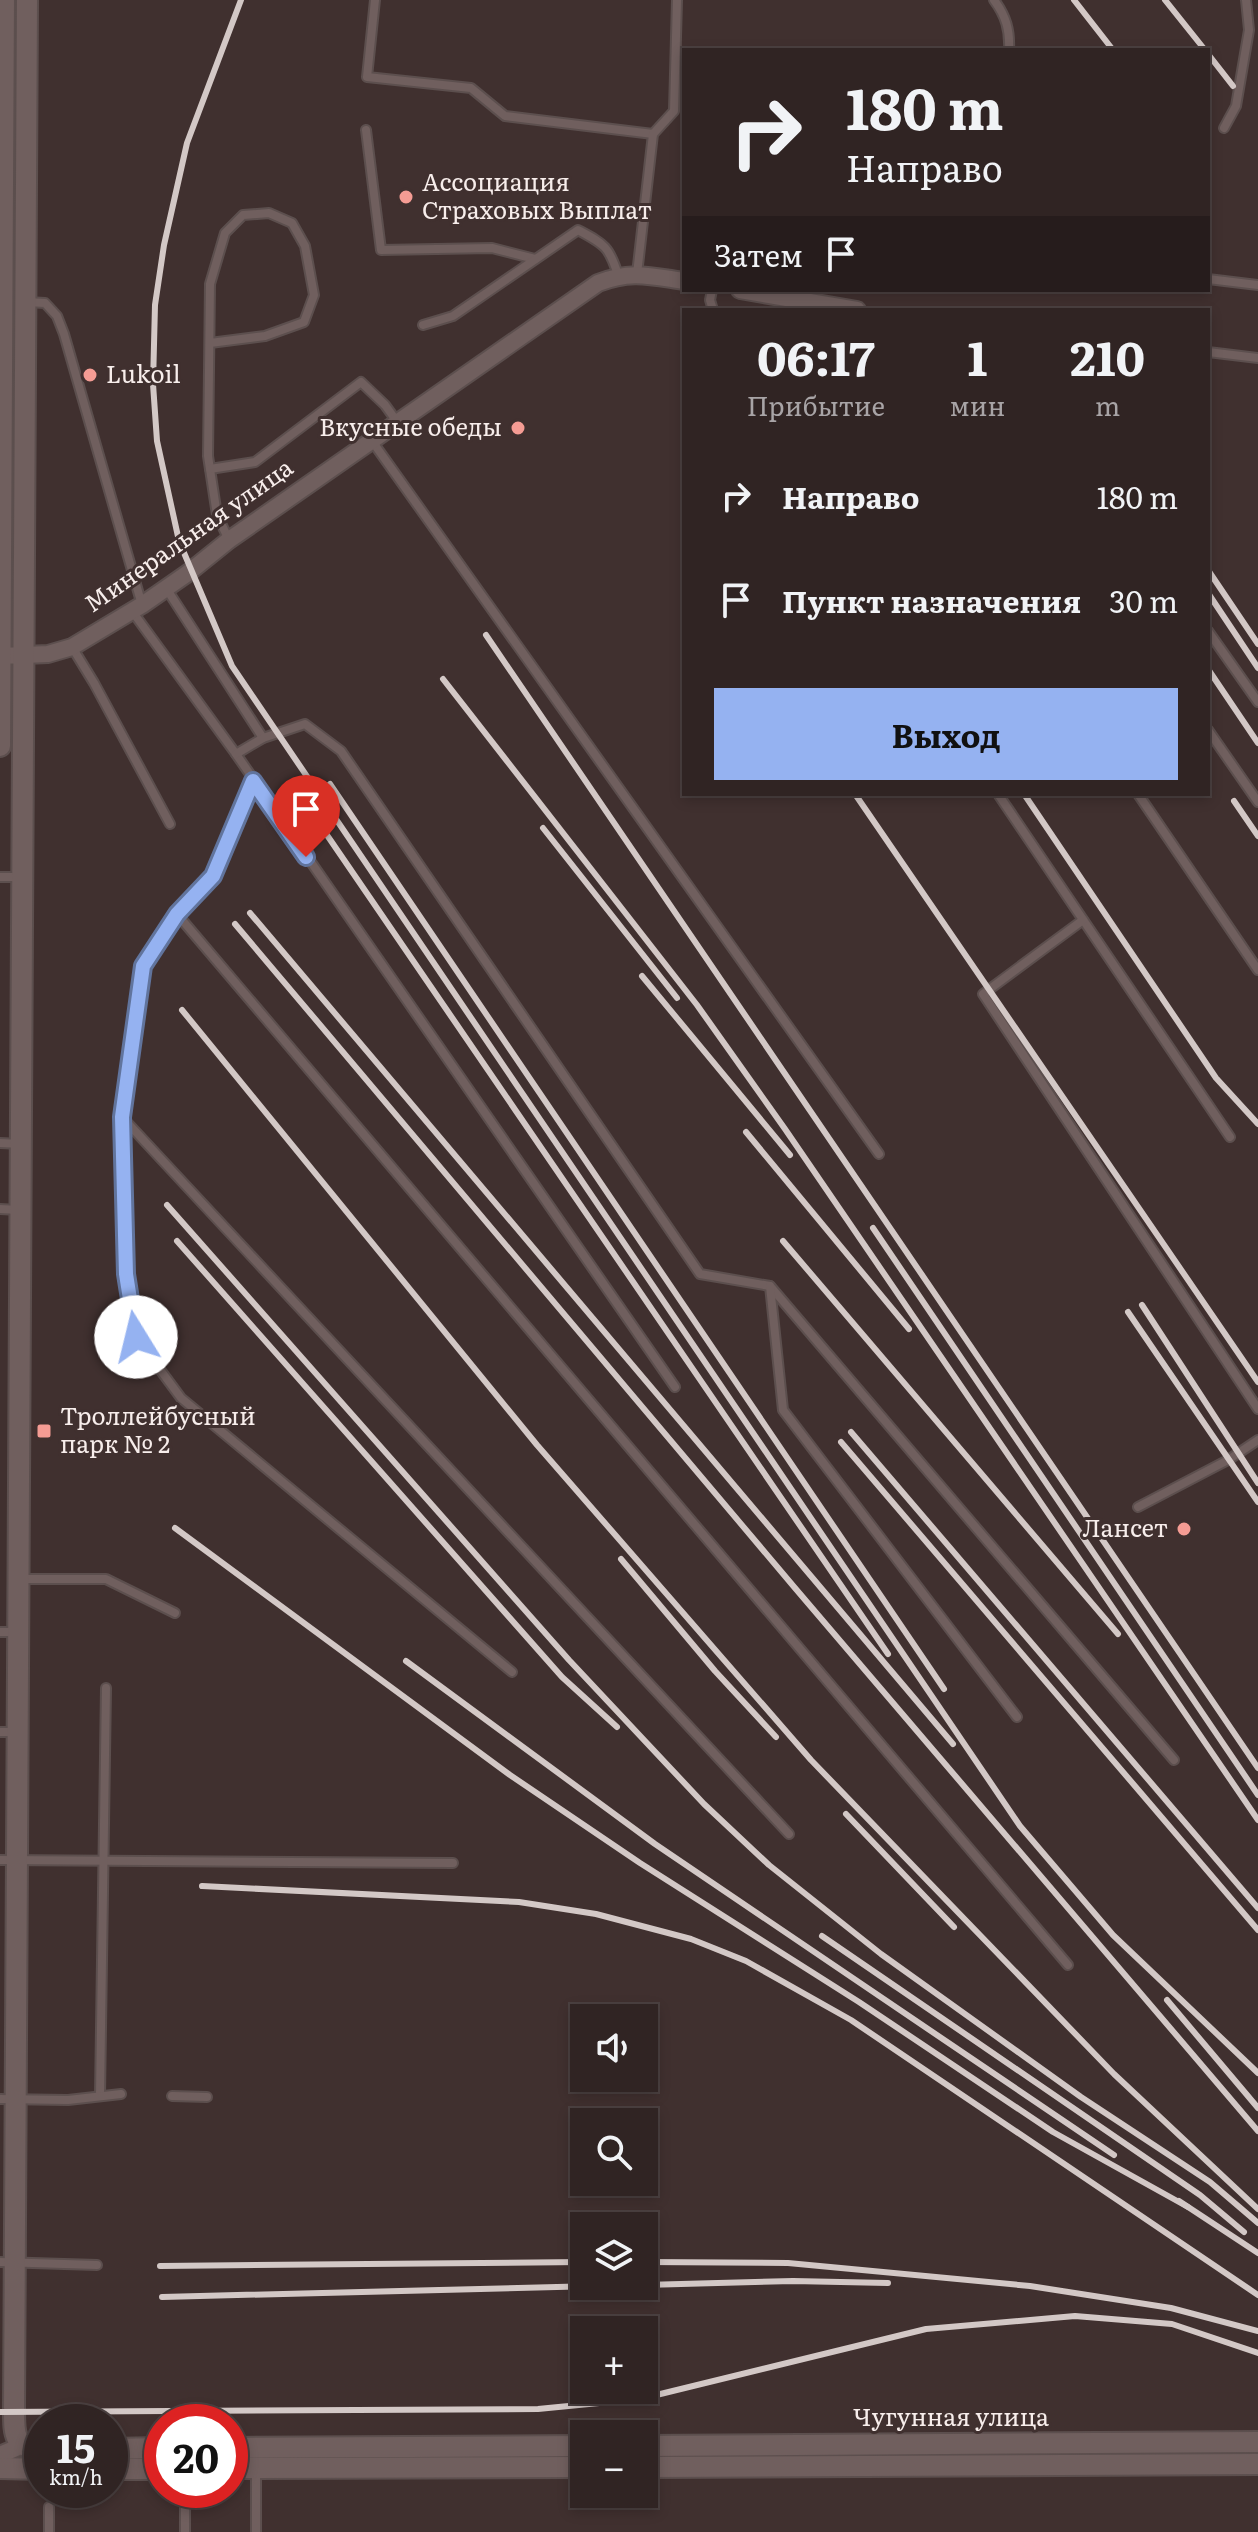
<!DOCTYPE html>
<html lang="ru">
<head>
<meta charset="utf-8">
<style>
	:root { --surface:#302423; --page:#382c2b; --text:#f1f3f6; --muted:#a8a4a6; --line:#4b4141; --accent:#95b2f1 }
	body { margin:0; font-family:Literata,serif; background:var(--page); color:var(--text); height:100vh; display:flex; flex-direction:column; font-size:30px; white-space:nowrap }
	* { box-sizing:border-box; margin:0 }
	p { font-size:26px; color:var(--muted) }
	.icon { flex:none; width:44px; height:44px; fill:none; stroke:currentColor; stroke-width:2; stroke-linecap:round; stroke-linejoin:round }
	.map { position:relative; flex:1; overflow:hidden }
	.sheet { position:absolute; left:682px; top:308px; width:528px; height:488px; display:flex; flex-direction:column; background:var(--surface); border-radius:0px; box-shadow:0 4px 12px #0003,0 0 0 2px var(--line) }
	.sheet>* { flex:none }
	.top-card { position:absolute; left:682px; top:48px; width:528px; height:244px; border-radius:0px; box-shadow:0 4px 12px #0003,0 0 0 2px var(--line); background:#302423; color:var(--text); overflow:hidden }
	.fabs { position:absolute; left:570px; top:2004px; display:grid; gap:16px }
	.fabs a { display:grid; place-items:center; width:88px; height:88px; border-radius:0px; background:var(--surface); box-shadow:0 4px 12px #0003,0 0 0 2px var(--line); font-size:40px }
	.speed { position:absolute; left:24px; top:2404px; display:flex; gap:16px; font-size:40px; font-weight:700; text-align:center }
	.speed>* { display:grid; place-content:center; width:104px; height:104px; border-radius:50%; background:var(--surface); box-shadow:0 4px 12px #0003,0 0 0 2px var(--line); line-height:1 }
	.speed small { font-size:20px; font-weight:400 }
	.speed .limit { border:12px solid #d22; background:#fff; color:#111 }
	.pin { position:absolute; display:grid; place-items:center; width:68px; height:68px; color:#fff; margin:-82px -34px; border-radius:50% 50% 50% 0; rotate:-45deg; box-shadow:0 0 8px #0007 }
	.pin .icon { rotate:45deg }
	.me { position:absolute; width:88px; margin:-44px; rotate:351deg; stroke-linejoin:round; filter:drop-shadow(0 0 6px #0008) }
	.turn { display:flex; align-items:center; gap:28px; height:168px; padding:0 32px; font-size:36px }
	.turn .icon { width:104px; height:104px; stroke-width:2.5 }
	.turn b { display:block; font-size:56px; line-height:68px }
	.then { display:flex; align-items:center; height:76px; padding:0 32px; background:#0003; gap:16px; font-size:30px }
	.eta { display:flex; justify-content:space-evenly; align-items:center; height:136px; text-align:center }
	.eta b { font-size:48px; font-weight:700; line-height:56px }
	.primary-button { display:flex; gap:16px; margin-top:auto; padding:16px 32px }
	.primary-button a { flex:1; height:92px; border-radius:0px; background:var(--accent); color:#111; font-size:32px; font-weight:700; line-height:92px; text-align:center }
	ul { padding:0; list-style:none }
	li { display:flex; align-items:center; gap:24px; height:104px; padding:0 32px }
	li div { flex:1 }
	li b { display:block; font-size:30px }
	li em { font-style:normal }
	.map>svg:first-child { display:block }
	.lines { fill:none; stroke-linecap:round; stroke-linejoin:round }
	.service-casing { stroke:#5c4f4e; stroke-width:12 }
	.minor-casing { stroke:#5c4f4e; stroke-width:20 }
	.tertiary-casing { stroke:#5c4f4e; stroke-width:24 }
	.service { stroke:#705f5e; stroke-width:8 }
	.minor { stroke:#705f5e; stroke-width:16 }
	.tertiary { stroke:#705f5e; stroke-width:20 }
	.rail { stroke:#d3c8c6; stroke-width:6 }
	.route-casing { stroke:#61749d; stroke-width:20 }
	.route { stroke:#95b2f1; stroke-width:14 }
	.poi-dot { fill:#f59c94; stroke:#40302f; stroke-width:3 }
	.labels { text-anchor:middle; stroke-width:6; stroke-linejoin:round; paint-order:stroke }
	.poi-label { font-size:24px; fill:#f7edeb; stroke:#40302f; text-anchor:start }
	.street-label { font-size:24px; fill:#f7edeb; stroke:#40302f }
</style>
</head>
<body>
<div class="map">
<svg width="1258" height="2532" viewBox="0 0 1258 2532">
	<rect width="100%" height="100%" fill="#40302f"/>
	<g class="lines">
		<g class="service-casing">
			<g id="service">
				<polyline points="375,0 367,77 471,88 505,116 653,134"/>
				<path d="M994,0C1006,16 1010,30 1009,50"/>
				<polyline points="1224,128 1236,106 1249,30 1246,0"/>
				<polyline points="366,130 381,250 492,248 535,259"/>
				<polyline points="637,274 653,134 674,111 677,0"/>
				<polyline points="1208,279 1258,285"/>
				<polyline points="712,290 710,300 713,310"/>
				<polyline points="27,302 45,303 57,316 64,334 142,605"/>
				<path d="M423,325L453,316L578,230C604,244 609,246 618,275"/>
				<polyline points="210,343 265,336 304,322 314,295 305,246 292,223 269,213 243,215 225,233 210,284 208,456 217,515 229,540"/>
				<polyline points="1208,352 1258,358"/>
				<polyline points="372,441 879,1154"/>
				<polyline points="210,469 255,462 361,382 385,405 398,423"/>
				<polyline points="166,588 263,738"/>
				<polyline points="132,611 236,754 675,1387"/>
				<polyline points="1208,631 1258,702"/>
				<polyline points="72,647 94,683 170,824"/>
				<polyline points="1208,730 1258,802"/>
				<polyline points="236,754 263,738 305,724 341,751 700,1274 770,1286 1174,1760"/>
				<polyline points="253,781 213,876 177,914 143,966 122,1117 789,1834"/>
				<polyline points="998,794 1230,1137"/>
				<polyline points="1138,794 1258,970"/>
				<polyline points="0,877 22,877"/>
				<polyline points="177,914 1068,1965"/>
				<polyline points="1083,920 983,994 1258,1409"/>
				<polyline points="122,1118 126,1274 136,1337 181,1398 512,1672"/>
				<polyline points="0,1143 21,1144"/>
				<polyline points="0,1209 19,1210"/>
				<polyline points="770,1286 783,1410 1017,1717"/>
				<polyline points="1138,1507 1228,1460 1258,1440"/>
				<polyline points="20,1579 106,1579 175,1613"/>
				<polyline points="0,1632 18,1632"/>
				<polyline points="0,1732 17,1732"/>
				<polyline points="0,1860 453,1863"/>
				<polyline points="100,2096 106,1688"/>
				<polyline points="172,2096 207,2097"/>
				<polyline points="0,2099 68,2100 121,2094"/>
				<polyline points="0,2262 97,2265"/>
				<polyline points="256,2469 256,2532"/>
				<polyline points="49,2532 49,2507"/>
				<polyline points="185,2532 185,2490"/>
			</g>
		</g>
		<g class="minor-casing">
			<g id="minor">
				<polyline points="740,290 857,310"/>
				<path d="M1,656L48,654L72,647L142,605L188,573L229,540L598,283C631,270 650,276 684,281"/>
				<polyline points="0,2455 23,2445"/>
			</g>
		</g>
		<g class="tertiary-casing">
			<g id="tertiary">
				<path d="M27,0L14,2411C14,2435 14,2448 42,2449"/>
				<polyline points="0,746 4,0"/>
				<polyline points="644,2446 1258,2442"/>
				<polyline points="230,2448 584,2446"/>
				<polyline points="110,2449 162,2448"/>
				<polyline points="644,2467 1258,2464"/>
				<polyline points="0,2468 42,2469"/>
				<polyline points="230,2468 584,2467"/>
				<polyline points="110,2469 162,2469"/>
			</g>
		</g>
		<use href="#service" class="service"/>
		<use href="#minor" class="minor"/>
		<use href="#tertiary" class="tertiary"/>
		<g class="rail">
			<polyline points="241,0 187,143 164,245 155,305 153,384 157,441 179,541 232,666 1020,1826 1113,1935 1258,2073"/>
			<polyline points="1074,0 1113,50"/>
			<polyline points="1165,0 1205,50"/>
			<polyline points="1208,54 1233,86"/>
			<polyline points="1208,570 1258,644"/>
			<polyline points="1208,593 1258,668"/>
			<polyline points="486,635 1258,1768"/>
			<polyline points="1208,669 1258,743"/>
			<polyline points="443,679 697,1005 785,1129 1258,1820"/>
			<polyline points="330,784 944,1689"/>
			<polyline points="855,794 1258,1382"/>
			<polyline points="1024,794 1216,1078 1258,1124"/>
			<polyline points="1234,801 1258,836"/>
			<polyline points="305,803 888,1654"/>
			<polyline points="543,828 677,998"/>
			<polyline points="250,913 953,1744"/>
			<polyline points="235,924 795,1588 1258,2131"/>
			<polyline points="642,976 790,1155"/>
			<polyline points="182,1010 537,1445 811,1760 1114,2074 1258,2209"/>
			<polyline points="746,1132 909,1329"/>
			<polyline points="167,1205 569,1660 704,1804 769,1865 881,1954 1081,2097 1210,2182 1258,2223"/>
			<polyline points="873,1228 1258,1795"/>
			<polyline points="177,1241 562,1677 617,1727"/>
			<polyline points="783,1241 1118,1634"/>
			<polyline points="1142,1305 1258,1483"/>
			<polyline points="1128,1312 1258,1502"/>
			<polyline points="851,1432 1258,1908"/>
			<polyline points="841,1442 1258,1930"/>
			<polyline points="175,1528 510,1775 640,1863 859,2002 1053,2132 1188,2207"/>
			<polyline points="621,1559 715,1671 776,1737"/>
			<polyline points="406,1661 655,1844 1114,2155"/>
			<polyline points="846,1814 954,1927"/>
			<polyline points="202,1886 519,1902 596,1914 691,1939 746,1961 851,2020 1258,2295"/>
			<polyline points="822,1936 1200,2195 1244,2232"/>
			<polyline points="1167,2000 1258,2108"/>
			<polyline points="1179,2201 1258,2253"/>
			<polyline points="644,2262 788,2263 1030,2286 1171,2308 1258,2331"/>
			<polyline points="160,2266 584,2262"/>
			<polyline points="644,2285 793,2281 888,2283"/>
			<polyline points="162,2297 596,2286"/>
			<polyline points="0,2412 538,2409 640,2399 926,2329 1075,2316 1172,2324 1258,2353"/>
		</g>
	</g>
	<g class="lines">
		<g class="route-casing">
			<polyline id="route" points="136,1337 126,1274 122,1117 143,966 177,914 213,876 253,781 306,857"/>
		</g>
		<use href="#route" class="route"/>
	</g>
	<g class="poi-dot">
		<circle cx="406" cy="197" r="8"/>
		<circle cx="90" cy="375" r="8"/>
		<circle cx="518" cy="428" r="8"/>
		<rect x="36" y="1423" width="16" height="16" rx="4"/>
		<circle cx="1184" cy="1529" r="8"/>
	</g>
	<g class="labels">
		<g class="poi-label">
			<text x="422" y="191">Ассоциация<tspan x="422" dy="28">Страховых Выплат</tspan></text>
			<text x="106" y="383">Lukoil</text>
			<text x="502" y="436" text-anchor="end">Вкусные обеды</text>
			<text x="60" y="1425">Троллейбусный<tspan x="60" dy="28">парк № 2</tspan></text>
			<text x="1168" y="1537" text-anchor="end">Лансет</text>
		</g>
		<g class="street-label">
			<text transform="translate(189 536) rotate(-35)" y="8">Минеральная улица</text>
			<text x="951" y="2426">Чугунная улица</text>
		</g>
	</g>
</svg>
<div class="fabs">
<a><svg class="icon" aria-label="sound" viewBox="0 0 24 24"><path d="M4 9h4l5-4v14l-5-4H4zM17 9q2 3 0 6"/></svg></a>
<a><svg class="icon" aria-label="search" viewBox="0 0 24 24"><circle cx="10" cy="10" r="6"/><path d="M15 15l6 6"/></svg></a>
<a><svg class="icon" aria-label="layers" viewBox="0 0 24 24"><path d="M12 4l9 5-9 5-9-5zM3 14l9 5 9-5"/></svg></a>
<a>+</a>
<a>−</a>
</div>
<div class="speed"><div>15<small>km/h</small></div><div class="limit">20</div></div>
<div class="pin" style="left:306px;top:857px;background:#d93025"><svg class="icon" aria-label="arrive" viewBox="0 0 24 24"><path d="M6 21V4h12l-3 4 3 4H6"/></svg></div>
<svg class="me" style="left:136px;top:1337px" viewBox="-20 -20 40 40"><circle r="19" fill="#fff"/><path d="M0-13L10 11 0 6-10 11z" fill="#95b2f1"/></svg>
<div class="top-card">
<div class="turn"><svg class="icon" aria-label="right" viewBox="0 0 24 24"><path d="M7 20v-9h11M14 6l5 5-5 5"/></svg><div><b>180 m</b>Направо</div></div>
<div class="then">Затем<svg class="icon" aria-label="arrive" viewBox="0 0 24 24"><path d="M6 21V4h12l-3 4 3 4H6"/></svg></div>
</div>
<section class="sheet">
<div class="eta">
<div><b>06:17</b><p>Прибытие</p></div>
<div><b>1</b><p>мин</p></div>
<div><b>210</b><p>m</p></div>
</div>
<ul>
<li><svg class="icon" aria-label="right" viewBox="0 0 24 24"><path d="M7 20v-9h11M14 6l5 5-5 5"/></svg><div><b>Направо</b></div><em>180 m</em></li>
<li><svg class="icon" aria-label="arrive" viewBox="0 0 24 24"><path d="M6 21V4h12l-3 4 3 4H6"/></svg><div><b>Пункт назначения</b></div><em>30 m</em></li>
</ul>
<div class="primary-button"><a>Выход</a></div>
</section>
</div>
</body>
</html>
